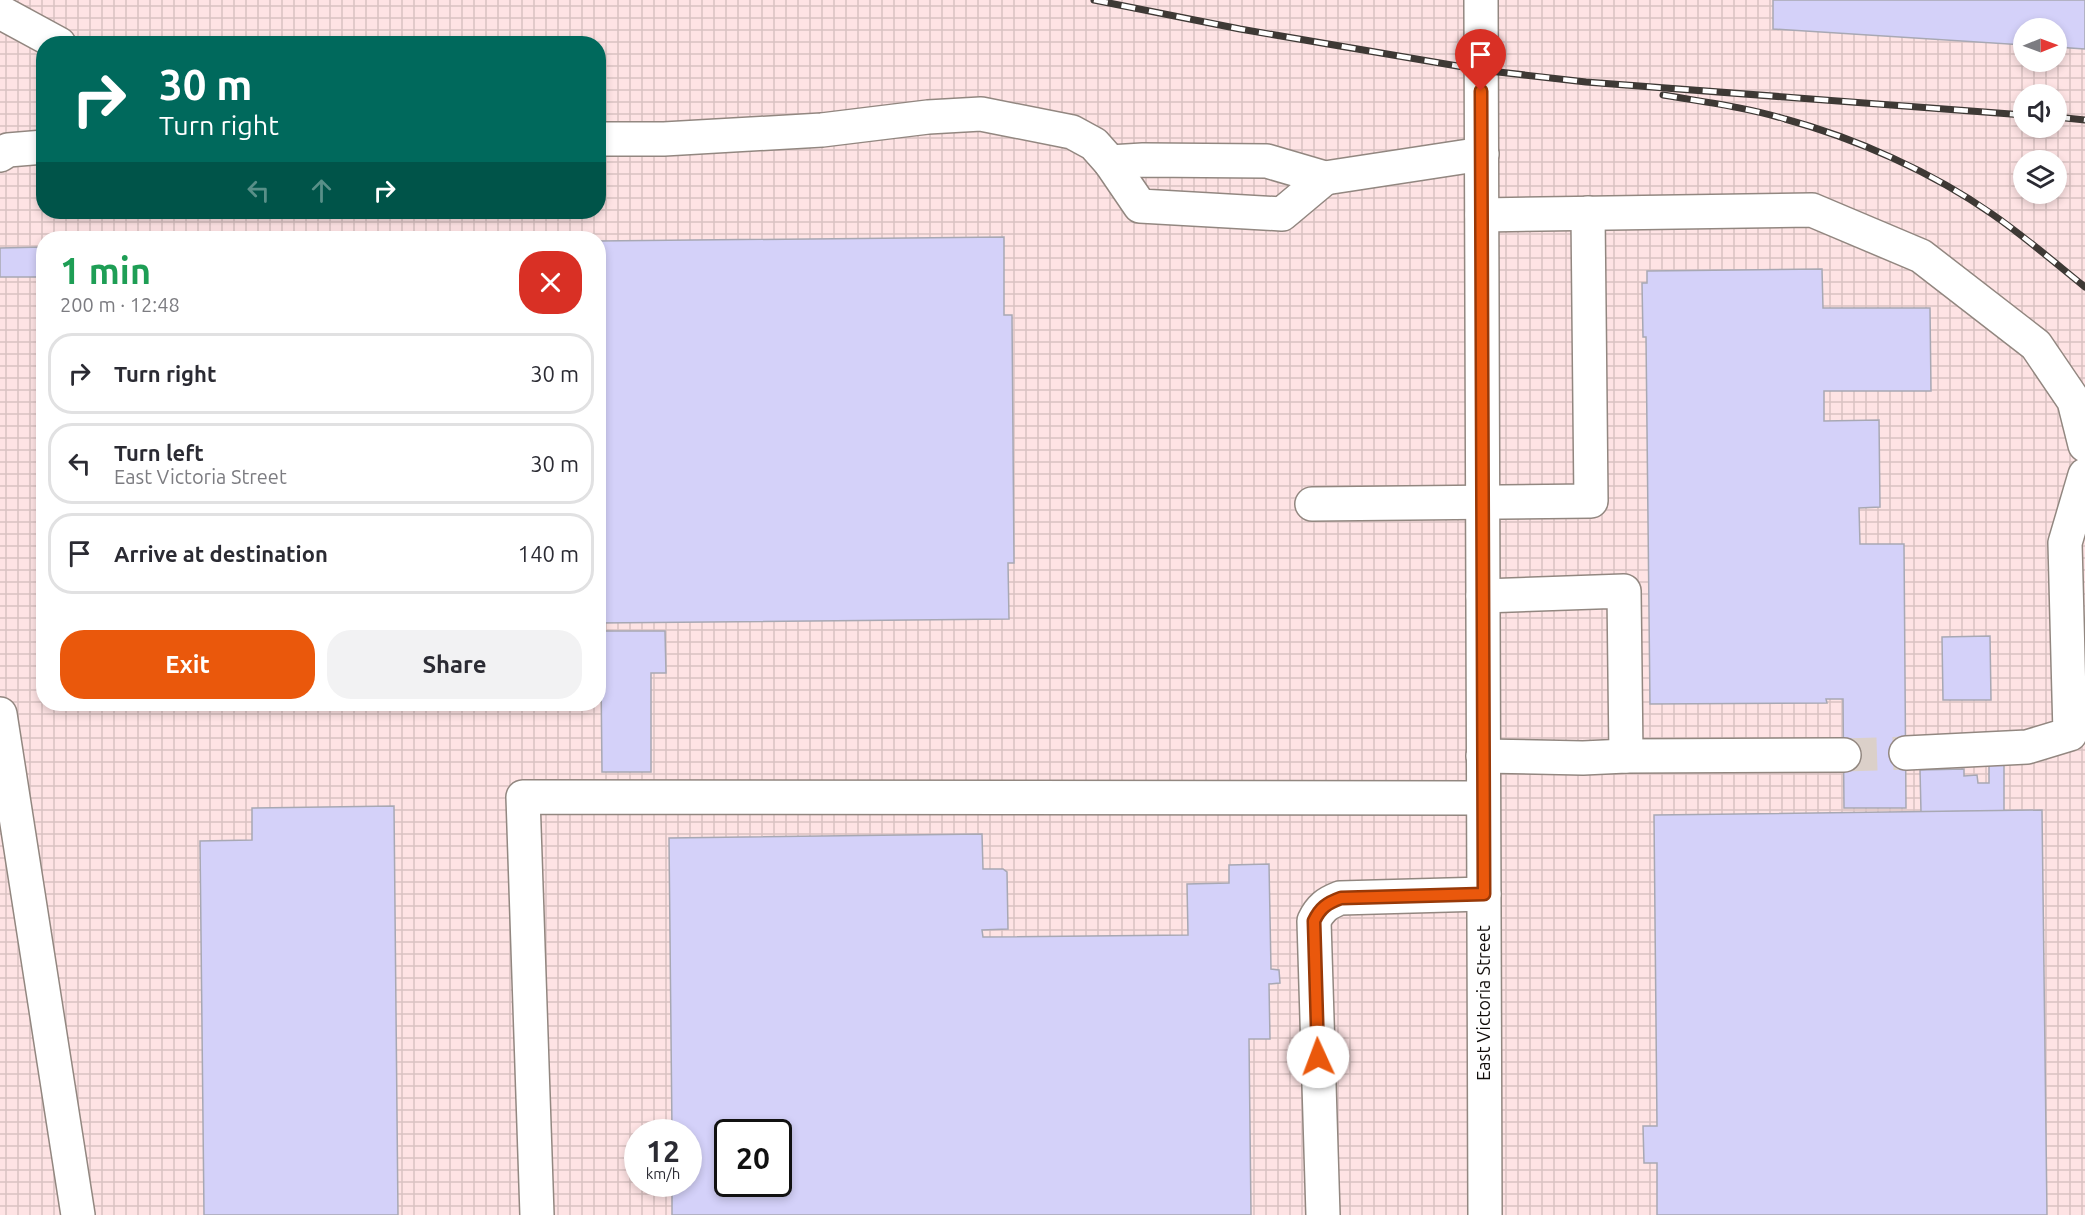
<!DOCTYPE html>
<html lang="en">
<head>
<meta charset="utf-8">
<style>
	:root { --surface:#fff; --page:#f2f2f3; --text:#2b2b33; --muted:#7c7c81; --line:#e1e1e2; --accent:#ea580c }
	body { margin:0; font-family:Ubuntu,sans-serif; background:var(--page); color:var(--text); height:100vh; display:flex; flex-direction:column; font-size:22px; white-space:nowrap }
	* { box-sizing:border-box; margin:0 }
	p { font-size:20px; color:var(--muted) }
	.icon { flex:none; width:33px; height:33px; fill:none; stroke:currentColor; stroke-width:2; stroke-linecap:round; stroke-linejoin:round }
	.map { position:relative; flex:1; overflow:hidden }
	.panel { position:absolute; left:36px; top:231px; width:570px; height:480px; display:flex; flex-direction:column; background:var(--surface); border-radius:24px; box-shadow:0 3px 9px #0003 }
	.panel>* { flex:none }
	.hud { position:absolute; left:36px; top:36px; width:570px; height:183px; border-radius:24px; box-shadow:0 3px 9px #0003; background:#00695c; color:#fff; overflow:hidden }
	.needle { width:39px; rotate:89deg }
	.buttons { position:absolute; left:2013px; top:18px; display:grid; gap:12px }
	.buttons a { display:grid; place-items:center; width:54px; height:54px; border-radius:50%; background:var(--surface); box-shadow:0 3px 9px #0003; font-size:30px }
	.speed { position:absolute; left:624px; top:1119px; display:flex; gap:12px; font-size:30px; font-weight:700; text-align:center }
	.speed>* { display:grid; place-content:center; width:78px; height:78px; border-radius:50%; background:var(--surface); box-shadow:0 3px 9px #0003; line-height:1 }
	.speed small { font-size:15px; font-weight:400 }
	.speed .limit { border:3px solid #111; border-radius:9px; background:#fff; color:#111 }
	.pin { position:absolute; display:grid; place-items:center; width:51px; height:51px; color:#fff; margin:-62px -26px; border-radius:50% 50% 50% 0; rotate:-45deg; box-shadow:0 0 6px #0007 }
	.pin .icon { rotate:45deg }
	.me { position:absolute; width:66px; margin:-33px; rotate:358deg; stroke-linejoin:round; filter:drop-shadow(0 0 4px #0008) }
	.turn { display:flex; align-items:center; gap:21px; height:126px; padding:0 24px; font-size:27px }
	.turn .icon { width:78px; height:78px; stroke-width:2.5 }
	.turn b { display:block; font-size:42px; line-height:51px }
	.lanes { display:flex; align-items:center; height:57px; padding:0 24px; background:#0003; justify-content:center; gap:30px; direction:ltr }
	.lanes .off { opacity:.35 }
	.round { display:grid; place-items:center; flex:none; width:63px; height:63px; border-radius:24px; background:var(--page) }
	.overview { display:flex; align-items:center; justify-content:space-between; height:102px; padding:0 24px }
	h1 { font-size:36px; font-weight:700; line-height:45px; color:#1e9e55 }
	.primary-button { display:flex; gap:12px; margin-top:auto; padding:12px 24px }
	.primary-button a { flex:1; height:69px; border-radius:24px; background:var(--accent); color:#fff; font-size:24px; font-weight:700; line-height:69px; text-align:center }
	.primary-button a+a { background:var(--page); color:var(--text) }
	ul { padding:0; list-style:none }
	li { display:flex; align-items:center; gap:18px; height:81px; margin:0 12px 9px; padding:0 12px; border:3px solid var(--line); border-radius:24px }
	li div { flex:1 }
	li b { display:block; font-size:22px }
	li em { font-style:normal }
	.map>svg:first-child { display:block }
	.industrial { fill:url(#industrial-grid); fill-rule:evenodd }
	.building { fill:#d4d1f9; stroke:#a8a8b3; stroke-width:1.5; fill-rule:evenodd }
	.lines { fill:none; stroke-linecap:round; stroke-linejoin:round }
	.minor-tunnel { stroke:#dbd0c9; stroke-width:33; stroke-dasharray:33 16; stroke-linecap:butt }
	.minor-casing { stroke:#928780; stroke-width:36 }
	.minor { stroke:#fff; stroke-width:33 }
	.rail-casing { stroke:#3e3935; stroke-width:7 }
	.rail { stroke:#fff; stroke-width:4.5; stroke-dasharray:14; stroke-linecap:butt }
	.route-casing { stroke:#983908; stroke-width:15 }
	.route { stroke:#ea580c; stroke-width:10 }
	.labels { text-anchor:middle; stroke-width:5; stroke-linejoin:round; paint-order:stroke }
	.street-label { font-size:18px; fill:#120e0b; stroke:#fff }
</style>
</head>
<body>
<div class="map">
<svg width="2085" height="1215" viewBox="0 0 2085 1215">
	<defs>
		<pattern id="industrial-grid" width="8" height="8" patternUnits="userSpaceOnUse" patternTransform="scale(1.5)"><rect width="8" height="8" fill="#fee3e4"/><path d="M0 4h8M4 0v8" fill="none" stroke="#d9c2c2"/></pattern>
	</defs>
	<rect width="100%" height="100%" fill="#fef2eb"/>
	<path class="industrial" d="M0,0H2085V1215H0ZM2024,28H2056V62H2024ZM44,44H598V212H44ZM2024,94H2056V128H2024ZM2024,160H2056V194H2024ZM44,238H598V704H44ZM638,1132H688V1184H638ZM728,1132H778V1184H728Z"/>
	<g class="building">
		<polygon points="1773,0 2085,0 2085,49 2056,47 2056,28 2024,28 2024,45 1773,29"/>
		<polygon points="1004,237 1004,315 1012,315 1014,563 1008,563 1009,619 598,623 598,241"/>
		<polygon points="44,247 44,277 0,277 0,248"/>
		<polygon points="1822,269 1823,308 1930,308 1931,391 1824,391 1824,421 1879,420 1880,507 1859,508 1860,544 1904,544 1906,808 1844,808 1843,699 1826,699 1827,703 1650,704 1646,337 1643,337 1642,283 1647,283 1647,271"/>
		<polygon points="598,631 665,631 666,673 651,673 651,772 602,772 601,675 598,675"/>
		<polygon points="1990,636 1991,700 1943,700 1942,637"/>
		<polygon points="1989,765 2004,765 2004,811 1921,812 1920,770 1964,769 1964,776 1977,775 1978,783 1989,783"/>
		<polygon points="394,806 398,1215 204,1215 200,841 252,840 252,808"/>
		<polygon points="2042,810 2047,1215 1657,1215 1657,1163 1644,1163 1643,1126 1657,1126 1654,815"/>
		<path d="M982,834L983,869H1003L1007,872L1008,929L982,930L983,937L1188,935L1187,884L1229,883V865L1269,864L1271,969L1279,970L1280,983L1269,984L1270,1039H1249L1251,1215H672V1184H688V1132H672L669,838ZM728,1132H778V1184H728Z"/>
	</g>
	<g class="lines">
		<polyline class="minor-tunnel" points="1844,755 1906,753"/>
		<g class="minor-casing">
			<g id="minor">
				<polyline points="1481,0 1485,1215"/>
				<polyline points="0,12 59,44"/>
				<polyline points="598,139 664,139 822,130 928,117 981,114 1072,132 1094,144 1110,162 1140,206 1282,214 1325,178"/>
				<polyline points="0,155 8,150 44,147"/>
				<polyline points="1110,162 1143,160 1267,161 1325,178 1482,154"/>
				<polyline points="1482,215 1812,210 1921,256 2036,345 2074,401 2085,445"/>
				<polyline points="1312,504 1591,501 1588,213"/>
				<polyline points="1483,596 1624,591 1626,756 1583,758 1483,756"/>
				<polyline points="0,714 78,1215"/>
				<polyline points="1906,753 2027,747 2070,734 2065,543 2085,475"/>
				<polyline points="1626,756 1844,755"/>
				<polyline points="537,1215 523,797 1483,798"/>
				<path d="M1323,1215L1314,921C1320,908 1327,903 1340,898L1484,894"/>
			</g>
		</g>
		<use href="#minor" class="minor"/>
		<g class="rail-casing">
			<g id="rail">
				<polyline points="1094,0 1240,29 1481,70 1586,82 2024,115"/>
				<path d="M1663,95C1704,102 1745,107 1785,119C1855,138 1932,172 1992,214C2024,236 2054,262 2085,287"/>
				<polyline points="2056,117 2085,120"/>
			</g>
		</g>
		<use href="#rail" class="rail"/>
	</g>
	<g class="lines">
		<g class="route-casing">
			<path id="route" d="M1318,1057L1314,921C1320,908 1327,903 1341,898L1484,894L1481,91"/>
		</g>
		<use href="#route" class="route"/>
	</g>
	<g class="labels">
		<g class="street-label">
			<text transform="translate(1484 1003) rotate(-90)" y="6">East Victoria Street</text>
		</g>
	</g>
</svg>
<div class="buttons">
<a><svg class="needle" viewBox="-14 -14 28 28"><path d="M0-13l5 13h-10z" fill="#e53935"/><path d="M0 13l5-13h-10z" fill="#7c7c81"/></svg></a>
<a><svg class="icon" aria-label="sound" viewBox="0 0 24 24"><path d="M4 9h4l5-4v14l-5-4H4zM17 9q2 3 0 6"/></svg></a>
<a><svg class="icon" aria-label="layers" viewBox="0 0 24 24"><path d="M12 4l9 5-9 5-9-5zM3 14l9 5 9-5"/></svg></a>
</div>
<div class="speed"><div>12<small>km/h</small></div><div class="limit">20</div></div>
<div class="pin" style="left:1481px;top:91px;background:#d93025"><svg class="icon" aria-label="arrive" viewBox="0 0 24 24"><path d="M6 21V4h12l-3 4 3 4H6"/></svg></div>
<svg class="me" style="left:1318px;top:1057px" viewBox="-20 -20 40 40"><circle r="19" fill="#fff"/><path d="M0-13L10 11 0 6-10 11z" fill="#ea580c"/></svg>
<div class="hud">
<div class="turn"><svg class="icon" aria-label="right" viewBox="0 0 24 24"><path d="M7 20v-9h11M14 6l5 5-5 5"/></svg><div><b>30 m</b>Turn right</div></div>
<div class="lanes"><svg class="icon off" aria-label="left" viewBox="0 0 24 24"><path d="M17 20v-9H6M10 6l-5 5 5 5"/></svg><svg class="icon off" aria-label="ahead" viewBox="0 0 24 24"><path d="M12 20V5M6 11l6-6 6 6"/></svg><svg class="icon" aria-label="right" viewBox="0 0 24 24"><path d="M7 20v-9h11M14 6l5 5-5 5"/></svg></div>
</div>
<section class="panel">
<div class="overview"><div><h1>1 min</h1><p>200 m · 12:48</p></div><a class="round" style="background:#d93025;color:#fff"><svg class="icon" aria-label="close" viewBox="0 0 24 24"><path d="M6 6l12 12M18 6L6 18"/></svg></a></div>
<ul>
<li><svg class="icon" aria-label="right" viewBox="0 0 24 24"><path d="M7 20v-9h11M14 6l5 5-5 5"/></svg><div><b>Turn right</b></div><em>30 m</em></li>
<li><svg class="icon" aria-label="left" viewBox="0 0 24 24"><path d="M17 20v-9H6M10 6l-5 5 5 5"/></svg><div><b>Turn left</b><p>East Victoria Street</p></div><em>30 m</em></li>
<li><svg class="icon" aria-label="arrive" viewBox="0 0 24 24"><path d="M6 21V4h12l-3 4 3 4H6"/></svg><div><b>Arrive at destination</b></div><em>140 m</em></li>
</ul>
<div class="primary-button"><a>Exit</a><a>Share</a></div>
</section>
</div>
</body>
</html>
